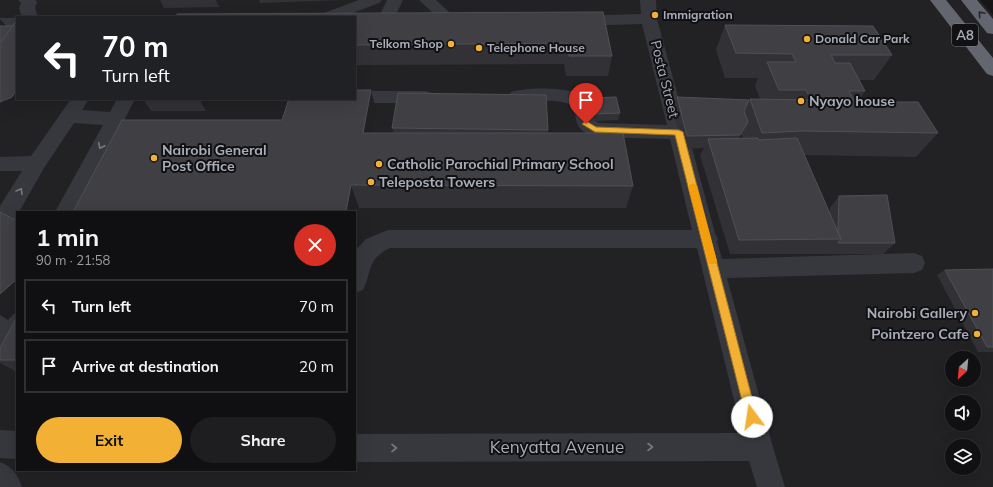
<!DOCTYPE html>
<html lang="en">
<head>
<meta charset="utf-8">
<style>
	:root { --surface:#101012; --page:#1e1e20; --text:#f1f3f6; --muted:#9c9d9f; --line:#303032; --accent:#f2b134 }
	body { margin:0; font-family:Mulish,sans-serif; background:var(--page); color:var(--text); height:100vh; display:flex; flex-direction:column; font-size:15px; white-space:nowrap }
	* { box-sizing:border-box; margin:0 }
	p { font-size:13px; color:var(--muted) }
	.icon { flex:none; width:22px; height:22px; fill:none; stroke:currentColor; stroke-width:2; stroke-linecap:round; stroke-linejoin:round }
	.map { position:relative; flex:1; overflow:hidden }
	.drawer { position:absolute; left:16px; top:211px; width:340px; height:260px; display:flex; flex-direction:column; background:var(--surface); border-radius:0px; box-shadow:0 4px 16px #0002,0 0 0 1px var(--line) }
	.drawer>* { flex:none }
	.hud { position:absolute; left:16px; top:16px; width:340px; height:84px; border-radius:0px; box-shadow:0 4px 16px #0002,0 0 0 1px var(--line); background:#202124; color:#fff; overflow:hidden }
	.needle { width:26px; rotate:206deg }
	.buttons { position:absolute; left:945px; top:351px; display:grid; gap:8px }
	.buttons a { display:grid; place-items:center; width:36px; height:36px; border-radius:50%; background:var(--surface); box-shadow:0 4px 16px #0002,0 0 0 1px var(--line); font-size:20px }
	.pin { position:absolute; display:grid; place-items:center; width:34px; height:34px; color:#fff; margin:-41px -17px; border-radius:50% 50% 50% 0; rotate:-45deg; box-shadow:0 0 4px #0007 }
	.pin .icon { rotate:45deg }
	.me { position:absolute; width:44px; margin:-22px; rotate:346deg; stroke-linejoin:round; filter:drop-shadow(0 0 3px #0008) }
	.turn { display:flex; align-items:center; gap:14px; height:84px; padding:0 20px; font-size:18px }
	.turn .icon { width:52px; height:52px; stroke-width:2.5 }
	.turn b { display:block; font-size:28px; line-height:34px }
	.round { display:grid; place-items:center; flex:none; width:42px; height:42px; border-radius:21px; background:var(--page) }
	.headline { display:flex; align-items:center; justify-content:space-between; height:68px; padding:0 20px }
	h1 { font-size:24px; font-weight:700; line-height:30px }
	.action { display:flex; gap:8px; margin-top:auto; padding:8px 20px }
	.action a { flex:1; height:46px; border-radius:24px; background:var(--accent); color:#111; font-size:16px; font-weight:700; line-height:46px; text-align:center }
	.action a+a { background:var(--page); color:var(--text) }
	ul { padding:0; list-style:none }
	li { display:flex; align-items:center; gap:12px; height:54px; margin:0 8px 6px; padding:0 12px; border:2px solid var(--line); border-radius:0px }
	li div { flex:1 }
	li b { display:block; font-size:15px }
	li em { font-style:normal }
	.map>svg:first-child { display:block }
	.built { fill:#222225; fill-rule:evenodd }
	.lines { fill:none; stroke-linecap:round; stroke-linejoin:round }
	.minor { fill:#37383d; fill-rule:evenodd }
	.highway { fill:#63666e; fill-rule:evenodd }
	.wall { fill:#323236; fill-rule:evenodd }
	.shaded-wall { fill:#212124 }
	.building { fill:#3f3f44; stroke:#4f5156 }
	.oneway { stroke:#26262a }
	.oneway2 { stroke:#757881 }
	.route { fill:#f2b134; stroke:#9d7322 }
	.slow { fill:#f59e0b }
	.poi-dot { fill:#f2b134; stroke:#111113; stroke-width:1.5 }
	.labels { text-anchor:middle; stroke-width:4; stroke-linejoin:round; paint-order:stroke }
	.far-poi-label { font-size:12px; font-weight:bold; fill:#a8adb8; stroke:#111113; text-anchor:start }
	.shield { fill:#111113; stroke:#7b7e86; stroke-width:1 }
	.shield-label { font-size:13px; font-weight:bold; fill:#a8adb8 }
	.street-label { font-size:14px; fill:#a8adb8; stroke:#111113 }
	.poi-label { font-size:14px; font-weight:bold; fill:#a8adb8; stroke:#111113; text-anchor:start }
	.near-street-label { font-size:17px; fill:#a8adb8; stroke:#111113 }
</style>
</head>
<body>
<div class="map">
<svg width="993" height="487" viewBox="0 0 993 487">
	<rect width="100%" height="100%" fill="#161618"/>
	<path class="built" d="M0,0H980L993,15V487H0ZM17,17H355V99H17ZM17,212H355V470H17ZM952,358H974V380H952ZM952,402H974V424H952ZM952,446H974V468H952Z"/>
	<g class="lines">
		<g class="minor">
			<polygon points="18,0 35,0 37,2 35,8 38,17 22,17 19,8 21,3"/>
			<polygon points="359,0 382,0 379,3 342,17 319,17 321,14"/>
			<polygon points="387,0 403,0 392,23 390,26 384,28 378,26 376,23"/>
			<polygon points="419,0 436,0 461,23 459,26 453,28 447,26"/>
			<path d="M640,0H656L657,19L715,233L718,239L717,241L722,259L914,253L922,256L925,263L922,270L914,273L727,278L773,447L785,487H757L749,461L355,462V434L742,433L697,248H390C366,260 373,270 363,290L355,293V251L366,239L388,230H692L670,139L595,137C566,128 582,109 569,104C551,96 529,106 511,100L508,96L511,92C526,87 574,86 587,98C593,104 594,113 595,121L599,123L667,125L642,24L575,26L569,24L567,21L569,18L575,16L641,14Z"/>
			<rect x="0" y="18" width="17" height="10"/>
			<polygon points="373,91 426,91 432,93 435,97 432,101 426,103 373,103 367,101 364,97 367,93"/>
			<polygon points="71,99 89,99 82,110 110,112 117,99 135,99 77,212 55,212 103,125 74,123 44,168 19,212 17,212 17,215 8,231 0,234 0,206 22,171 0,171 0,157 31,156"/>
			<polygon points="17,293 17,328 9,345 0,348 0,312 9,296"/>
			<polygon points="0,430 17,431 17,459 0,458"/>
			<path d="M0,462C13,467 17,474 22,487H0Z"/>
		</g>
		<g class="highway">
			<polygon points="930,0 946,0 993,58 993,76 987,74"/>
			<polygon points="961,0 977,0 993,19 993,34 987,33"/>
		</g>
	</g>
	<g class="wall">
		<polygon points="160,0 222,0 219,7 164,8"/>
		<polygon points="259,0 342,0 260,3"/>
		<polygon points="603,12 612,56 608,76 566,76 564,64 355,65 355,17"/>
		<path d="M725,25L892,55L874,80H859L865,91L858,102L938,133L916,157L804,155L830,213V208L839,196L895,243L883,254H730L700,155L704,148L683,149L673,110L677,97L749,100L750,99H760L755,86L758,78H725L716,50ZM741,134L743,138H739Z"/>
		<polygon points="590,98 620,113 618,120 593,121 589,105"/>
		<polygon points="143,99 211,99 206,111 151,111"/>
		<polygon points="377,114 374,133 394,133 392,128 548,130 548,133 633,186 626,208 359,208 355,228 355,212 282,120"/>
		<polygon points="993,269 993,352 978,352 937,275 945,270"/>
		<polygon points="17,317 17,372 0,363 0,348"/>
	</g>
	<g class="shaded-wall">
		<polygon points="216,0 222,0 219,7"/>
		<polygon points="0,19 8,28 0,38"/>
		<polygon points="17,89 17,99 37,99 27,113 0,127 0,102"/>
		<polygon points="371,90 377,114 370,157 363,133"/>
		<polygon points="199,99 211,99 206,111"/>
		<polygon points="351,185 359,208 355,228 355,212 346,212"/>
		<polygon points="17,279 17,311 8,320 0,315 0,294"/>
	</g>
	<g class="building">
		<polygon points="603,12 612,56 569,56 567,43 355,45 355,17 176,17 177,14"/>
		<polygon points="67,16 67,17 20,17"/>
		<polygon points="17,20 17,89 12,97 0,102 0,43"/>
		<polygon points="725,25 873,26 892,55 831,55 835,63 850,63 865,91 849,91 855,102 918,102 938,133 801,131 762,133 750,99 811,100 806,90 779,90 767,62 796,62 792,54 736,53"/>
		<polygon points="0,26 13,26 0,43"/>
		<polygon points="355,90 371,90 363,133 623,133 633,186 351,185 346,212 73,212 122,120 282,120 289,99 355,99"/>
		<polygon points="398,93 546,95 548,130 392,128"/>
		<polygon points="616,97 620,113 594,114 590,98"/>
		<polygon points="677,97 749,100 744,111 748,122 740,135 687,136"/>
		<polygon points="758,138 758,140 797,138 841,239 739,240 708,139"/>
		<polygon points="887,195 895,243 838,243 841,239 838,232 839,196"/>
		<polygon points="0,212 17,221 17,279 0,294"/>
		<polygon points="993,269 993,347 987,347 945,270"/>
		<polygon points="17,317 17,360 0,360 0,348"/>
	</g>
	<defs><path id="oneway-chevron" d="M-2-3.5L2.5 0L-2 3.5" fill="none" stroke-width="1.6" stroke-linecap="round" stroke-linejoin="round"/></defs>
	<use class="oneway" href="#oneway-chevron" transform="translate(981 14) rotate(-131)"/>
	<g class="oneway2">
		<use href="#oneway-chevron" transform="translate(101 146) rotate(117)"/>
		<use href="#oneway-chevron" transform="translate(20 191) rotate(-59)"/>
		<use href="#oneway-chevron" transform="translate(650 447)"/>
		<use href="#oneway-chevron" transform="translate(394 448)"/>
	</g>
	<polygon class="route" points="586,121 596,127 679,130 683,132 757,417 756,421 752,423 748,421 746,417 675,135 595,132 582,124"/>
	<polygon class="slow" points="693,183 697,186 717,261 716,264 709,264 708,261 688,186"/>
	<g class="poi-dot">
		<circle cx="655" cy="15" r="4"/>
		<circle cx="807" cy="39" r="4"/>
		<circle cx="451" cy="44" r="4"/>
		<circle cx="479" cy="48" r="4"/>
		<circle cx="801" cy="101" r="4"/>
		<circle cx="154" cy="158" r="4"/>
		<circle cx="379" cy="164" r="4"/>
		<circle cx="371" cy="182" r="4"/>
		<circle cx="975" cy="313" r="4"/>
		<circle cx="977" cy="334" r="4"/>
	</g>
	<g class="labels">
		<g class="far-poi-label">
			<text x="663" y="19">Immigration</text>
			<text x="815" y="43">Donald Car Park</text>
			<text x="443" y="48" text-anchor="end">Telkom Shop</text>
			<text x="487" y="52">Telephone House</text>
		</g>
		<rect class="shield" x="952" y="24" width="26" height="22" rx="3"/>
		<g class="shield-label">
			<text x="965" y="40">A8</text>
		</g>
		<g class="street-label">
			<text transform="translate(665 79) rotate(76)" y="5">Posta Street</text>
		</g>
		<g class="poi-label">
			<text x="809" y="106">Nyayo house</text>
			<text x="162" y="155">Nairobi General<tspan x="162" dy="16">Post Office</tspan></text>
			<text x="387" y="169">Catholic Parochial Primary School</text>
			<text x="379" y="187">Teleposta Towers</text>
			<text x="967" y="318" text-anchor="end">Nairobi Gallery</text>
			<text x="969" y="339" text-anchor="end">Pointzero Cafe</text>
		</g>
		<g class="near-street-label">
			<text x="557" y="453">Kenyatta Avenue</text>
		</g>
	</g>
</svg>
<div class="buttons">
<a><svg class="needle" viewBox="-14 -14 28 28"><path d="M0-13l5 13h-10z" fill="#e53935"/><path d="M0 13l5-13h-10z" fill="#9c9d9f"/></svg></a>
<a><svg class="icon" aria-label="sound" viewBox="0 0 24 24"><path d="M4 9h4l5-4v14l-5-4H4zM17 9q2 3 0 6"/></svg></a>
<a><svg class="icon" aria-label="layers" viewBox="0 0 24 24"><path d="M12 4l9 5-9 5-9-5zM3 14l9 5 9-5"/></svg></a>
</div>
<div class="pin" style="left:586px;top:124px;background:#d93025"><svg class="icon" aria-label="arrive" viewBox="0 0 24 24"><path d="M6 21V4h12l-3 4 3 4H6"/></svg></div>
<svg class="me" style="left:752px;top:417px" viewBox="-20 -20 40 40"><circle r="19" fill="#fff"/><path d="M0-13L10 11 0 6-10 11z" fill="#f2b134"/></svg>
<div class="hud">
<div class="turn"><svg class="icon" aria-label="left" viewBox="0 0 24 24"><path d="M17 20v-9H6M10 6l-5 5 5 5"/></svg><div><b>70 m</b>Turn left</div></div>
</div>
<section class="drawer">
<div class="headline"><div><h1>1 min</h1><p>90 m · 21:58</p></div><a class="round" style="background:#d93025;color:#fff"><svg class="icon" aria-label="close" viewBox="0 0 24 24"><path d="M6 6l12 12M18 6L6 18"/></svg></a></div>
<ul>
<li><svg class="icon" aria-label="left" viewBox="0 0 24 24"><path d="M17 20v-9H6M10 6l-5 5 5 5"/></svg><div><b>Turn left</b></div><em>70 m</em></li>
<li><svg class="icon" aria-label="arrive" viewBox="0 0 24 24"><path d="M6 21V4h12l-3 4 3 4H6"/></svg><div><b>Arrive at destination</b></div><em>20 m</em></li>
</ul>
<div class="action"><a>Exit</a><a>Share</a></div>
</section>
</div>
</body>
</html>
